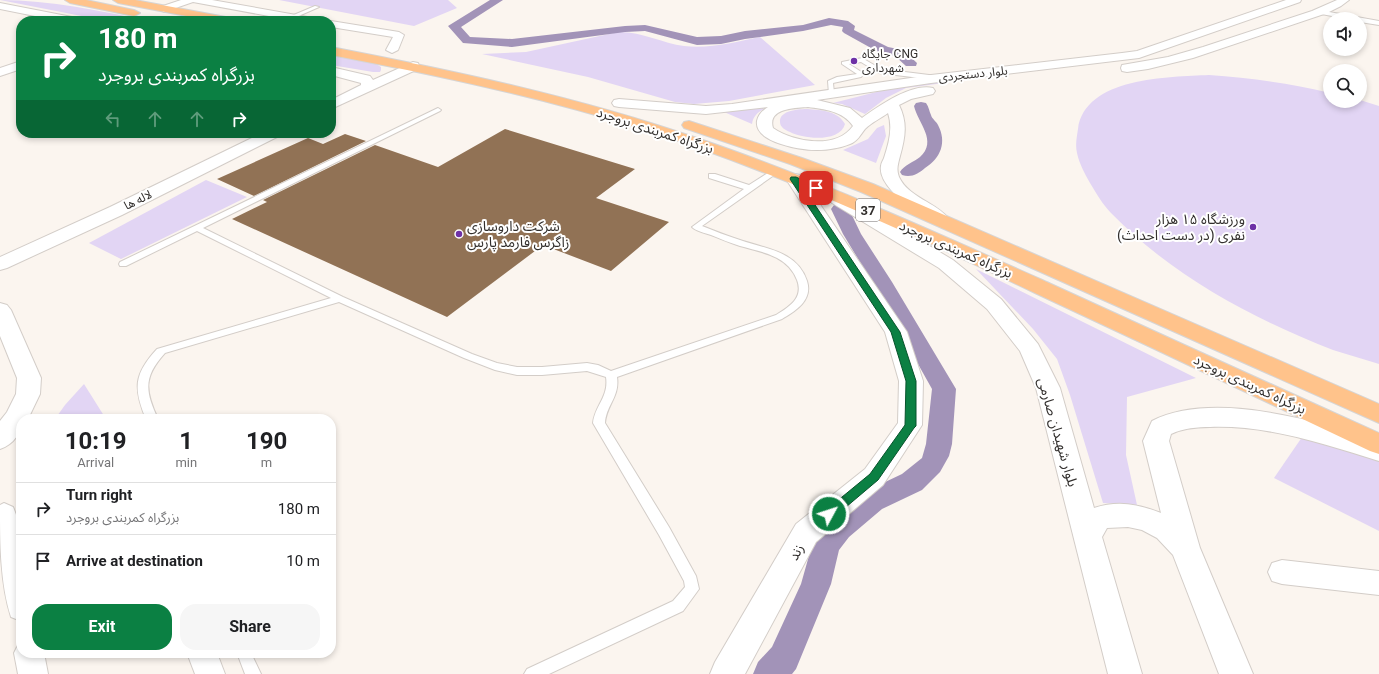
<!DOCTYPE html>
<html lang="en">
<head>
<meta charset="utf-8">
<style>
	:root { --surface:#fff; --page:#f6f6f6; --text:#202124; --muted:#757577; --line:#e0e0e0; --accent:#0b8043 }
	body { margin:0; font-family:Roboto,"Noto Sans Arabic",sans-serif; background:var(--page); color:var(--text); height:100vh; display:flex; flex-direction:column; font-size:15px; white-space:nowrap }
	* { box-sizing:border-box; margin:0 }
	p { font-size:13px; color:var(--muted) }
	.icon { flex:none; width:22px; height:22px; fill:none; stroke:currentColor; stroke-width:2; stroke-linecap:round; stroke-linejoin:round }
	.map { position:relative; flex:1; overflow:hidden }
	.side { position:absolute; left:16px; top:414px; width:320px; height:244px; display:flex; flex-direction:column; background:var(--surface); border-radius:16px; box-shadow:0 2px 6px #0003 }
	.side>* { flex:none }
	.top-card { position:absolute; left:16px; top:16px; width:320px; height:122px; border-radius:16px; box-shadow:0 2px 6px #0003; background:#0b8043; color:#fff; overflow:hidden }
	.tools { position:absolute; left:1323px; top:12px; display:grid; gap:8px }
	.tools a { display:grid; place-items:center; width:44px; height:44px; border-radius:50%; background:var(--surface); box-shadow:0 2px 6px #0003; font-size:20px }
	.pin { position:absolute; display:grid; place-items:center; width:34px; height:34px; color:#fff; margin:-17px; border-radius:8px; box-shadow:0 2px 6px #0006 }
	.me { position:absolute; width:44px; margin:-22px; rotate:50deg; stroke-linejoin:round; filter:drop-shadow(0 0 3px #0008) }
	.turn { display:flex; align-items:center; gap:14px; height:84px; padding:0 16px; font-size:18px }
	.turn .icon { width:52px; height:52px; stroke-width:2.5 }
	.turn b { display:block; font-size:28px; line-height:34px }
	.lanes { display:flex; align-items:center; height:38px; padding:0 16px; background:#0003; justify-content:center; gap:20px; direction:ltr }
	.lanes .off { opacity:.35 }
	.eta { display:flex; justify-content:space-evenly; align-items:center; height:68px; text-align:center }
	.eta b { font-size:24px; font-weight:700; line-height:28px }
	.action { display:flex; gap:8px; margin-top:auto; padding:8px 16px }
	.action a { flex:1; height:46px; border-radius:16px; background:var(--accent); color:#fff; font-size:16px; font-weight:700; line-height:46px; text-align:center }
	.action a+a { background:var(--page); color:var(--text) }
	ul { padding:0; list-style:none }
	li { display:flex; align-items:center; gap:12px; height:52px; padding:0 16px; border-top:1px solid var(--line) }
	li div { flex:1 }
	li b { display:block; font-size:15px }
	li em { font-style:normal }
	.map>svg:first-child { display:block }
	.green { fill:#e2d5f4 }
	.lines { fill:none; stroke-linecap:round; stroke-linejoin:round }
	.canal { fill:#a293b8; fill-rule:evenodd }
	.building { fill:#917255 }
	.lane-casing { stroke:#d3cdc8; stroke-width:2 }
	.street-casing { stroke:#d3cdc8; stroke-width:2 }
	.secondary-casing { stroke:#d3cdc8; stroke-width:2 }
	.highway-casing { stroke:#d6d5d5; stroke-width:2 }
	.lane { fill:#fff; fill-rule:evenodd }
	.street { fill:#fff; fill-rule:evenodd }
	.secondary { fill:#fff; fill-rule:evenodd }
	.highway { fill:#ffc38b; fill-rule:evenodd }
	.route { fill:#0b8043; stroke:#07532c }
	.poi-dot { fill:#6e31a6; stroke:#fff; stroke-width:1.5 }
	.labels { text-anchor:middle; stroke-width:4; stroke-linejoin:round; paint-order:stroke }
	.far-poi-label { font-size:12px; fill:#322f2d; stroke:#fff; text-anchor:start }
	.far-street-label { font-size:12px; fill:#322f2d; stroke:#fff }
	.shield { fill:#fff; stroke:#706d6c; stroke-width:1 }
	.shield-label { font-size:13px; font-weight:bold; fill:#322f2d }
	.street-label { font-size:14px; fill:#322f2d; stroke:#fff }
	.poi-label { font-size:14px; fill:#322f2d; stroke:#fff; text-anchor:end }
</style>
</head>
<body>
<div class="map">
<svg width="1379" height="674" viewBox="0 0 1379 674">
	<rect width="100%" height="100%" fill="#fbf5ef"/>
	<g class="green">
		<path d="M0,0C51,0 100,11 150,21H107Z"/>
		<polygon points="279,0 448,0 457,8 414,26"/>
		<path d="M618,32C640,31 662,43 684,46C710,49 735,42 760,37L815,85L729,101L694,104L675,102L588,77L482,54L526,52Z"/>
		<polygon points="331,55 376,64 381,67 381,70 380,72 373,72 331,65"/>
		<polygon points="1004,75 906,88 886,98 865,114 842,104 833,103 896,87"/>
		<path d="M1209,75C1250,78 1290,83 1330,93V101L1360,100L1379,106V364C1364,359 1348,355 1333,350C1253,319 1171,275 1111,213C1103,205 1096,193 1090,183C1085,174 1079,163 1077,153C1075,145 1077,136 1078,129C1085,77 1169,77 1209,75Z"/>
		<path d="M781,103C769,107 754,110 752,124L724,112Z"/>
		<path d="M808,109C821,110 838,111 845,124C840,143 803,139 790,132C785,130 780,127 780,122C779,110 800,109 808,109Z"/>
		<polygon points="884,125 886,136 876,163 843,150 868,139 877,128"/>
		<polygon points="206,180 247,197 121,259 89,243"/>
		<polygon points="976,269 1196,378 1127,397 1126,455 1137,505 1103,503 1070,395 1057,359 1033,329"/>
		<polygon points="84,384 106,419 55,419 65,405"/>
		<polygon points="1311,424 1379,456 1379,531 1274,478"/>
	</g>
	<g class="lines">
		<g class="canal">
			<polygon points="490,0 503,0 461,27 470,37 512,39 625,26 645,25 697,37 721,36 745,31 803,25 829,18 848,21 855,26 854,30 888,47 903,50 917,63 916,66 906,66 895,56 880,53 844,33 842,31 843,27 831,25 803,31 745,39 721,44 697,45 645,31 625,32 512,47 463,43 448,26"/>
			<path d="M921,102L926,103C929,107 929,111 931,115C932,119 936,121 938,125C947,142 941,158 925,168C918,174 911,178 902,175L900,172C904,165 914,162 920,157C938,141 918,123 914,106L916,103Z"/>
			<polygon points="840,204 846,205 849,209 861,234 892,282 956,389 952,444 949,456 940,472 922,490 882,509 849,537 839,550 831,584 796,669 792,674 753,674 758,662 772,647 801,584 812,545 816,536 829,519 862,493 902,474 922,458 926,444 932,389 872,282 843,234 831,209 834,205"/>
		</g>
	</g>
	<g class="building">
		<polygon points="505,129 635,169 596,198 669,222 611,271 543,245 447,317 232,219 267,202 263,200 375,145 438,167"/>
		<polygon points="345,134 366,141 254,196 217,179 308,138 323,144"/>
	</g>
	<g class="lines">
		<g class="lane-casing">
			<g id="lane">
				<polygon points="315,6 319,7 294,18 289,17"/>
				<polygon points="1318,10 1379,21 1379,25 1360,22 1360,19 1348,19 1316,13 1316,11"/>
				<polygon points="862,58 881,69 937,76 940,78 937,80 879,73 861,62 849,64 863,73 864,74 861,77 833,83 834,93 829,94 828,81 837,77 857,74 842,64 842,62"/>
				<path d="M438,108L441,110L440,111L203,228L343,297L472,354L497,363L517,367H542L587,363L598,365L611,371L776,315C789,307 804,298 797,280C788,256 762,252 740,246C730,243 721,239 711,235C705,233 696,231 692,227L744,189L709,178V174H715L749,185L774,169L778,171L777,173L702,226C715,231 727,236 740,240C766,249 797,251 807,281C813,300 796,311 782,319L617,377C620,397 606,405 605,423L669,527L696,576L699,589L683,611L549,674H524L527,669L673,601L685,587L684,581L659,535L593,423C595,405 609,397 606,377L587,371L542,375H517L495,370L464,358L339,302L165,353C143,377 145,391 158,419H146C133,388 134,374 157,349L331,298L197,231L126,266H120L119,264L120,262Z"/>
				<polygon points="237,653 251,653 261,674 245,674"/>
			</g>
		</g>
		<g class="street-casing">
			<g id="street">
				<polygon points="181,0 212,0 313,18 318,21 296,21 193,2 164,12 159,9 160,7"/>
				<polygon points="330,21 331,21 399,32 404,35 398,50 392,53 386,50 393,37 331,27"/>
				<path d="M4,503L13,507C26,534 21,590 21,621L11,617C0,583 0,541 0,505Z"/>
				<polygon points="1282,560 1379,571 1379,595 1282,584 1272,581 1268,572 1272,563"/>
				<polygon points="21,642 21,653 44,653 48,674 18,674 14,653 19,643"/>
				<polygon points="187,653 217,653 225,674 195,674"/>
			</g>
		</g>
		<g class="secondary-casing">
			<g id="secondary">
				<path d="M1286,0H1301L1300,2L1139,58L931,83L817,100L850,108L862,118C879,106 911,83 933,88L935,91L933,94L911,99L899,105C908,123 905,138 900,156C898,164 896,169 899,177C908,197 937,203 948,218L945,222C933,225 925,217 915,211C903,202 878,183 881,166C881,163 883,161 884,158C889,143 893,128 888,113C881,118 871,123 865,129C860,135 858,141 850,144C840,148 827,150 817,150C802,150 754,143 757,121C758,115 763,110 768,107L706,114L619,107L614,106L612,103L614,100L619,99L706,106L732,104L931,75L1122,53L1137,51ZM808,107C824,109 843,111 853,126C836,150 793,142 773,128C767,108 796,108 808,107Z"/>
				<polygon points="1337,0 1349,0 1341,6 1327,13 1193,58 1148,69 1127,72 1122,71 1121,68 1122,65 1168,57 1203,47 1312,11"/>
				<polygon points="0,3 77,18 81,19 83,21 60,21 0,9"/>
				<polygon points="21,61 21,69 0,76 0,68"/>
				<polygon points="413,62 418,63 419,66 418,69 331,109 331,100 361,85 361,83 331,75 331,67 370,76 373,80"/>
				<polygon points="262,133 282,133 279,136 122,215 7,268 0,270 0,257 110,207"/>
				<polygon points="794,174 800,175 907,332 923,381 922,425 883,485 816,542 745,674 710,674 715,662 796,524 865,469 898,423 899,381 885,332 786,179 788,175"/>
				<path d="M838,194L844,195L953,260L1001,299L1038,344L1060,388L1094,508C1118,500 1138,504 1161,513L1143,441L1152,421C1213,390 1317,421 1379,441V461C1324,444 1269,425 1210,427C1198,427 1183,428 1171,434L1169,441L1200,548L1253,674H1219L1173,555L1157,538L1142,530L1128,527L1107,528L1102,537L1142,674H1108L1036,388L1020,351L987,309L939,268L832,203L829,199L832,195Z"/>
				<path d="M0,303L7,305L11,310L41,378L40,394L28,419H21C21,434 14,444 0,449V421L7,412L16,394L17,378L0,336Z"/>
			</g>
		</g>
		<g class="highway-casing">
			<g id="highway">
				<polygon points="65,0 86,0 134,10 140,13 134,16 70,3"/>
				<polygon points="113,0 135,0 231,18 235,19 237,21 213,21 118,3"/>
				<path d="M331,47C455,71 578,97 697,138C818,179 935,232 1051,284C1160,334 1270,384 1379,433V454L1370,451C1258,398 1147,345 1035,293C907,232 777,172 642,129C540,97 436,75 331,55Z"/>
				<polygon points="689,121 802,158 873,184 1379,404 1379,423 861,192 790,164 684,128 682,125 684,122"/>
			</g>
		</g>
		<use href="#lane" class="lane"/>
		<use href="#street" class="street"/>
		<use href="#secondary" class="secondary"/>
		<use href="#highway" class="highway"/>
	</g>
	<polygon class="route" points="791,177 796,177 819,188 816,190 801,184 900,332 916,381 916,426 914,428 878,480 833,518 829,519 825,518 823,514 825,511 870,474 905,425 906,381 891,332 790,179"/>
	<g class="poi-dot">
		<circle cx="854" cy="61" r="4"/>
		<circle cx="1253" cy="227" r="4"/>
		<circle cx="459" cy="234" r="4"/>
	</g>
	<g class="labels">
		<g class="far-poi-label">
			<text x="862" y="58">جایگاه CNG<tspan x="862" dy="14">شهرداری</tspan></text>
		</g>
		<g class="far-street-label">
			<text transform="translate(973 74) rotate(-6)" y="4">بلوار دستجردی</text>
			<text transform="translate(138 200) rotate(-26)" y="4">لاله ها</text>
		</g>
		<rect class="shield" x="856" y="199" width="24" height="22" rx="3"/>
		<g class="shield-label">
			<text x="868" y="215">37</text>
		</g>
		<g class="street-label">
			<text transform="translate(655 130) rotate(18)" y="5">بزرگراه کمربندی بروجرد</text>
			<text transform="translate(956 249) rotate(24)" y="5">بزرگراه کمربندی بروجرد</text>
			<text transform="translate(1250 384) rotate(25)" y="5">بزرگراه کمربندی بروجرد</text>
			<text transform="translate(1058 432) rotate(74)" y="5">بلوار شهیدان صارمی</text>
			<text transform="translate(796 552) rotate(-61)" y="5">زند</text>
		</g>
		<g class="poi-label">
			<text x="1245" y="224">ورزشگاه ۱۵ هزار<tspan x="1245" dy="16">نفری (در دست احداث)</tspan></text>
			<text x="467" y="231" text-anchor="start">شرکت داروسازی<tspan x="467" dy="16">زاگرس فارمد پارس</tspan></text>
		</g>
	</g>
</svg>
<div class="tools">
<a><svg class="icon" aria-label="sound" viewBox="0 0 24 24"><path d="M4 9h4l5-4v14l-5-4H4zM17 9q2 3 0 6"/></svg></a>
<a><svg class="icon" aria-label="search" viewBox="0 0 24 24"><circle cx="10" cy="10" r="6"/><path d="M15 15l6 6"/></svg></a>
</div>
<div class="pin" style="left:816px;top:188px;background:#d93025"><svg class="icon" aria-label="arrive" viewBox="0 0 24 24"><path d="M6 21V4h12l-3 4 3 4H6"/></svg></div>
<svg class="me" style="left:829px;top:514px" viewBox="-20 -20 40 40"><circle r="17" fill="#0b8043" stroke="#fff" stroke-width="3"/><path d="M0-11L8 9 0 5-8 9z" fill="#fff"/></svg>
<div class="top-card">
<div class="turn"><svg class="icon" aria-label="right" viewBox="0 0 24 24"><path d="M7 20v-9h11M14 6l5 5-5 5"/></svg><div><b>180 m</b>بزرگراه کمربندی بروجرد</div></div>
<div class="lanes"><svg class="icon off" aria-label="left" viewBox="0 0 24 24"><path d="M17 20v-9H6M10 6l-5 5 5 5"/></svg><svg class="icon off" aria-label="ahead" viewBox="0 0 24 24"><path d="M12 20V5M6 11l6-6 6 6"/></svg><svg class="icon off" aria-label="ahead" viewBox="0 0 24 24"><path d="M12 20V5M6 11l6-6 6 6"/></svg><svg class="icon" aria-label="right" viewBox="0 0 24 24"><path d="M7 20v-9h11M14 6l5 5-5 5"/></svg></div>
</div>
<section class="side">
<div class="eta">
<div><b>10:19</b><p>Arrival</p></div>
<div><b>1</b><p>min</p></div>
<div><b>190</b><p>m</p></div>
</div>
<ul>
<li><svg class="icon" aria-label="right" viewBox="0 0 24 24"><path d="M7 20v-9h11M14 6l5 5-5 5"/></svg><div><b>Turn right</b><p>بزرگراه کمربندی بروجرد</p></div><em>180 m</em></li>
<li><svg class="icon" aria-label="arrive" viewBox="0 0 24 24"><path d="M6 21V4h12l-3 4 3 4H6"/></svg><div><b>Arrive at destination</b></div><em>10 m</em></li>
</ul>
<div class="action"><a>Exit</a><a>Share</a></div>
</section>
</div>
</body>
</html>
